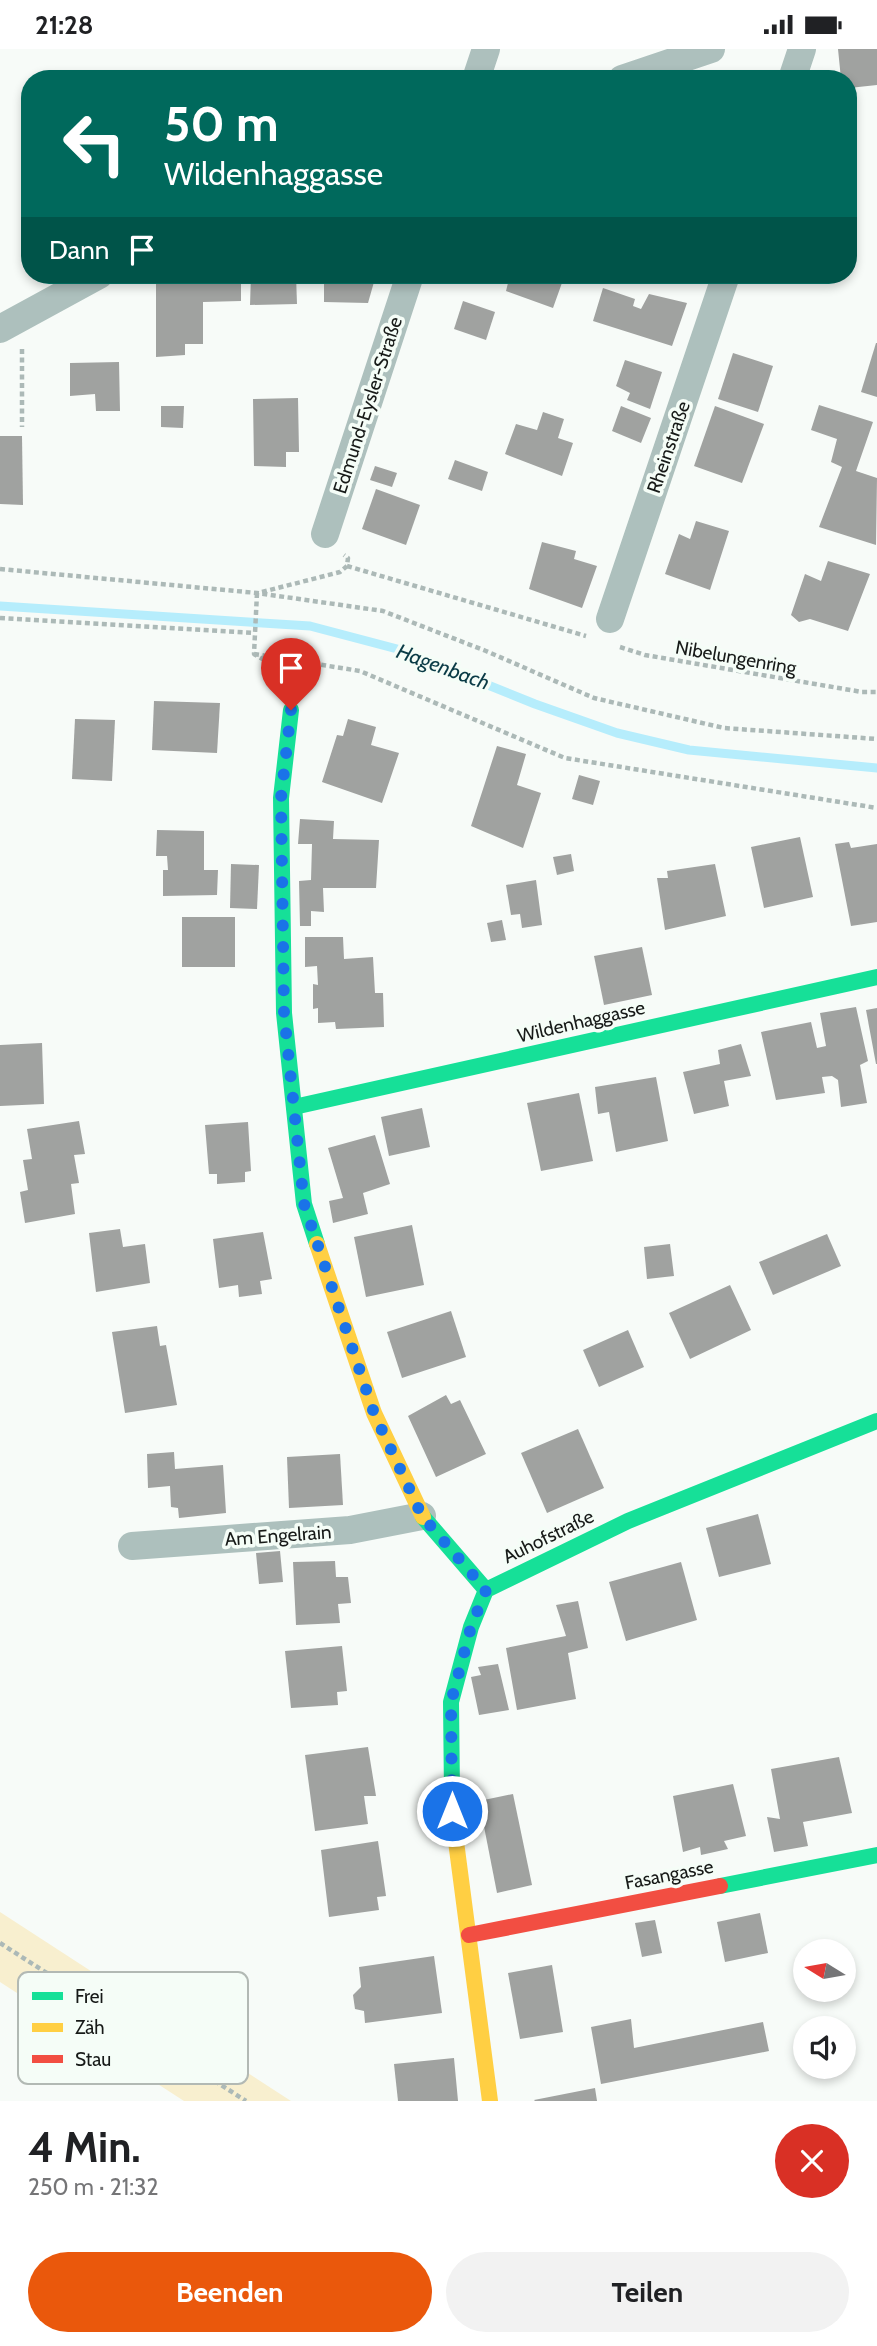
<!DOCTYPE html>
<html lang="de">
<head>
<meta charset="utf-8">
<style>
	:root { --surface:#fff; --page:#f2f2f2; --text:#202124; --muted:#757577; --accent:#ea580c }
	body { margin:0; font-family:Cabin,sans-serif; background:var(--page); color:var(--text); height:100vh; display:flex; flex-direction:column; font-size:26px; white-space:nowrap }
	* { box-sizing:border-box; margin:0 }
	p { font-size:23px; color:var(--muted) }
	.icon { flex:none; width:38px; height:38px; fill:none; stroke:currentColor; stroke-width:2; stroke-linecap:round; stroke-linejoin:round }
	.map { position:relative; height:2052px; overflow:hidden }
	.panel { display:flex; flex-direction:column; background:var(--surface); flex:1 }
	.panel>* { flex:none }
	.top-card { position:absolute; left:21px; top:21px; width:836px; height:214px; border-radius:28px; box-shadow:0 4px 10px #0003; background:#00695c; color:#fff; overflow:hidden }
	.needle { width:46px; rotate:281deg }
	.tools { position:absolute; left:793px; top:1890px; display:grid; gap:14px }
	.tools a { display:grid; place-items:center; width:63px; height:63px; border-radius:50%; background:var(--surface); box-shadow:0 4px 10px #0003; font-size:35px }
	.pin { position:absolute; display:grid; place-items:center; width:60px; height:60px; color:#fff; margin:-72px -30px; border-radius:50% 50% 50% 0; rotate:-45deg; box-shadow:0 0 7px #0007 }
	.pin .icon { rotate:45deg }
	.me { position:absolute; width:77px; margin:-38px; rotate:0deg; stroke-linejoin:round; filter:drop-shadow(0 0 5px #0008) }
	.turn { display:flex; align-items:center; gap:24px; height:147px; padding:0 28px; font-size:32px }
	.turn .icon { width:91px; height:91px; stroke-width:2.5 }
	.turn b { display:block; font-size:49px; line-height:60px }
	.then { display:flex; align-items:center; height:66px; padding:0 28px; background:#0003; gap:14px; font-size:26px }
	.round { display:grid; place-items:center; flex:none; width:74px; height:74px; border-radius:37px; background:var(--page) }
	.summary { display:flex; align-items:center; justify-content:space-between; height:119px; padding:0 28px }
	h1 { font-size:42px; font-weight:700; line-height:52px }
	.cta { display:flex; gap:14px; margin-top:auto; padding:14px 28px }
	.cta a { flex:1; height:80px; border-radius:42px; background:var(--accent); color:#fff; font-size:28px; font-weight:700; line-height:80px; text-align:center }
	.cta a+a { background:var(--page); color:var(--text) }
	.status { display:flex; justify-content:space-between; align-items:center; height:49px; padding:0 35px; background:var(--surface); direction:ltr }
	.status svg { height:19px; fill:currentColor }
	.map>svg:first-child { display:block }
	.green { fill:#f8efcf }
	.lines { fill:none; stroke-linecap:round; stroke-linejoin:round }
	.stream { stroke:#b6edfc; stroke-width:9 }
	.building { fill:#a0a2a0 }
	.path { stroke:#acb9b7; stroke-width:4.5; stroke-dasharray:5 3.5; stroke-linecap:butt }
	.street { stroke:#adc0bd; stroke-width:28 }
	.fast { stroke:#16e098; stroke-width:16 }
	.slow { stroke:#ffcf43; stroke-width:16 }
	.jam { stroke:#f24e42; stroke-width:16 }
	.route { stroke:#1a73e8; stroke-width:12; stroke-dasharray:0 21.6 }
	.labels { text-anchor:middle; stroke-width:7; stroke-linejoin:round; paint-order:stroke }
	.street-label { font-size:19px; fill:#171a18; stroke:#f5fdf7 }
	.water-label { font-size:21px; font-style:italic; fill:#0a3b46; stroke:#f5fdf7 }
	.key { fill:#f5fdf7; stroke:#b2b9b4; stroke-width:2 }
	.key-label { font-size:19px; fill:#171a18 }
</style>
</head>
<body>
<div class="status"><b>21:28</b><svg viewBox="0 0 49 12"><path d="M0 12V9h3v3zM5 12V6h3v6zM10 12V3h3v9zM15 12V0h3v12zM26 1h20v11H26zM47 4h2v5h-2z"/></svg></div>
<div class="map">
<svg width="877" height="2052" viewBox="0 0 877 2052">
	<rect width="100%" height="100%" fill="#f7fbf8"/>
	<polygon class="green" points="0,1863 291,2052 184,2052 0,1933"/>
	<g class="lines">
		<polyline class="stream" points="0,557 310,577 401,601 535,655 617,684 689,701 877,719"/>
	</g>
	<g class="building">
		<polygon points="838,0 877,0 877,36 849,39 849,30 841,30"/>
		<polygon points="167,226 241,226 241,252 203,253 203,295 185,295 185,306 156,308 156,231 167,231"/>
		<polygon points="251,226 296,226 297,255 250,256"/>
		<polygon points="324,226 376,226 368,254 324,253"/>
		<polygon points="487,226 549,226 563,231 553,259 506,242 508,234"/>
		<polygon points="603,239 635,250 633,257 641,260 649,245 687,254 672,297 593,272"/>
		<polygon points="463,252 495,263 486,291 454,280"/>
		<polygon points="876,294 877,294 877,348 861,343"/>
		<polygon points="733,304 773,317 758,363 718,350"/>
		<polygon points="625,311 662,323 650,360 627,351 630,344 616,337"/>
		<polygon points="119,313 120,362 96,362 95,345 70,347 70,314"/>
		<polygon points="298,349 299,403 286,403 286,418 254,417 253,350"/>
		<polygon points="819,356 873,373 856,422 877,429 876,496 819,478 842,418 831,413 837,390 811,381"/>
		<polygon points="161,357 184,357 183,379 161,378"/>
		<polygon points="621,357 651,369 641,394 612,382"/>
		<polygon points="715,357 764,375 742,434 694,417"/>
		<polygon points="543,363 564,370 558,389 573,394 562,427 505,405 516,375 537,381"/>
		<polygon points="0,387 22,387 23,456 0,455"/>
		<polygon points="455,411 488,423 482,442 448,430"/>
		<polygon points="375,417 397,424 392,438 370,431"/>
		<polygon points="376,440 420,456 406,496 362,480"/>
		<polygon points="696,472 729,482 710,541 665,525 679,485 690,490"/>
		<polygon points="542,493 576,502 574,510 597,517 582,559 529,540"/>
		<polygon points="828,512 870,525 848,582 810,570 799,573 791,566 805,525 821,532"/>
		<polygon points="154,652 220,654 217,704 152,701"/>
		<polygon points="75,670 115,671 112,732 72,730"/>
		<polygon points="348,670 376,678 371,696 399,704 382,754 322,733 337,686 343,687"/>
		<polygon points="497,697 526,705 517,736 541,744 523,799 471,777"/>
		<polygon points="579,726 600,732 593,756 572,750"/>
		<polygon points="300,770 334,772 333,790 379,791 376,839 323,839 324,863 311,862 311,877 300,877 299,832 311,831 312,795 298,795"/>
		<polygon points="157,781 204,782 204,821 218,821 217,846 163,847 163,821 168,821 167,807 156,807"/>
		<polygon points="800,788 813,848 764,859 751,798"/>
		<polygon points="849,793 851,799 877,795 877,873 851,877 835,795"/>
		<polygon points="571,805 574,822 557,826 553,808"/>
		<polygon points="231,815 259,816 257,860 230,859"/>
		<polygon points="715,815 726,867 665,881 657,829 668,829 667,822"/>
		<polygon points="536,831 542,876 522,879 520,865 511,866 506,836"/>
		<rect x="182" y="868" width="53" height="50"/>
		<polygon points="502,871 506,891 491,893 487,874"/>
		<polygon points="305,888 343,888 344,910 373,908 375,944 383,944 384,978 336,980 335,973 318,974 318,959 313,960 313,935 318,936 317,917 305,918"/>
		<polygon points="642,898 652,946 604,956 594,907"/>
		<polygon points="856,958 868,1012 860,1016 867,1054 841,1058 838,1031 832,1027 822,1028 825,1044 776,1051 761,983 811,973 817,999 826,997 820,964"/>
		<polygon points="877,959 877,1015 876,1015 866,961"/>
		<polygon points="42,994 44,1055 0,1057 0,996"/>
		<polygon points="741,995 751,1027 724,1032 729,1057 694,1065 683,1023 720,1015 718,1001"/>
		<polygon points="656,1028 668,1092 616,1103 609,1063 598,1065 595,1038"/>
		<polygon points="579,1044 593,1112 541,1122 527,1054"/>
		<polygon points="422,1059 430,1098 389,1107 381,1068"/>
		<polygon points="79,1072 85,1105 74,1106 79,1134 71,1135 75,1165 25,1174 20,1143 28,1141 23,1111 32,1110 27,1080"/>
		<polygon points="248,1073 251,1122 245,1123 245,1133 217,1135 217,1125 209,1125 205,1076"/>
		<polygon points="375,1086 390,1135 363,1144 368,1165 333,1174 329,1152 343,1149 328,1099"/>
		<polygon points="412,1176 424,1236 366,1248 354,1188"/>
		<polygon points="120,1180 123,1198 145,1195 150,1234 96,1243 89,1184"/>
		<polygon points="263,1183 272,1230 260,1232 262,1245 239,1248 238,1236 219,1239 213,1190"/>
		<polygon points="827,1185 841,1217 773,1246 759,1213"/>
		<polygon points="670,1195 674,1227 647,1230 644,1198"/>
		<polygon points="730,1236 751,1281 690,1310 669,1264"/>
		<polygon points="451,1262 466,1308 402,1329 387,1283"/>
		<polygon points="157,1277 160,1297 166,1296 177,1356 125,1364 112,1283"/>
		<polygon points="628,1281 644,1318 599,1338 583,1301"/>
		<polygon points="446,1346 451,1355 460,1351 486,1405 436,1428 408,1367"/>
		<polygon points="578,1380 604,1439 547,1464 521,1404"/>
		<polygon points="174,1403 175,1420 223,1416 226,1464 179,1469 178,1459 171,1458 170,1437 148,1439 147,1405"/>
		<polygon points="340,1405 343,1456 289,1459 287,1408"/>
		<polygon points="758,1465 771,1515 719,1528 706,1479"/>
		<polygon points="280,1502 283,1533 259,1535 256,1504"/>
		<polygon points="335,1512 336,1528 348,1528 351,1554 338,1555 340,1574 296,1576 293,1513"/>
		<polygon points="681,1513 697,1571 626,1592 609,1533"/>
		<polygon points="578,1552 588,1599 568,1604 576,1650 517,1661 506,1599 566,1587 556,1556"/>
		<polygon points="342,1597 347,1642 337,1643 338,1656 291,1659 285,1602"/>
		<polygon points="498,1615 509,1661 479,1666 471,1628 481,1626 478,1618"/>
		<polygon points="368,1698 376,1747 364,1747 368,1775 315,1782 305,1706"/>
		<polygon points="839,1708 852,1764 803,1773 808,1797 774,1803 767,1768 780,1770 771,1720"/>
		<polygon points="733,1735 746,1787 724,1792 728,1800 701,1806 700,1798 683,1803 673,1747"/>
		<polygon points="513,1745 532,1836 497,1844 479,1752"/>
		<polygon points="378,1792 386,1847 377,1848 379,1861 329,1868 321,1801"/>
		<polygon points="760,1864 768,1904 725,1913 717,1873"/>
		<polygon points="655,1871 662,1904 642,1908 635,1874"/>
		<polygon points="434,1907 442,1964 365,1974 364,1962 355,1960 353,1946 361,1938 359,1918"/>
		<polygon points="552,1916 563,1983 520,1990 508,1924"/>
		<polygon points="631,1970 634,1999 763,1973 769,2002 601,2035 591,1978"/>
		<polygon points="454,2009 458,2052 398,2052 394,2015"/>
		<polygon points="595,2039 597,2052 535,2052 534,2051"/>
	</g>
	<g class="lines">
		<g class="path">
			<polyline points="22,300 22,378"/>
			<polyline points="347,517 586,587"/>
			<polyline points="0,520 257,544 383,562 486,602 594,649 724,679 877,690"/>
			<polyline points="262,543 340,523 347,517 348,509 344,506"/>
			<polyline points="257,544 254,605 291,627"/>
			<polyline points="0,569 254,584"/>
			<polyline points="620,598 645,606 862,643 877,643"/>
			<polyline points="254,605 360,622 565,709 877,759"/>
			<polyline points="0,1894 246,2052"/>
		</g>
		<g class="street">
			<polyline points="476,30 486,0"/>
			<polyline points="622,30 711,0"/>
			<polyline points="792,30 802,0"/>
			<polyline points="0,280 99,226"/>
			<polyline points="325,485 410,226"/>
			<polyline points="610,570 726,226"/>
			<polyline points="132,1497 350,1481 422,1467"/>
		</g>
		<g class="fast">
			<polyline points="291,661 281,749 284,964 304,1155 317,1195"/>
			<polyline points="294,1058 877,928"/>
			<polyline points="423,1468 486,1541"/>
			<polyline points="452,1744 451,1653 471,1578 486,1541 628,1472 877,1372"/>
			<polyline points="720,1837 877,1806"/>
		</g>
		<g class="slow">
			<polyline points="317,1195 374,1364 423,1468"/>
			<polyline points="452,1744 452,1762 490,2052"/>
		</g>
		<polyline class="jam" points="469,1886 720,1837"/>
	</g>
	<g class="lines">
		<polyline class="route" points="291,661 281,749 284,964 304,1155 374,1364 422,1467 486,1541 471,1578 451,1653 452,1762"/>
	</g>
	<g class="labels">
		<g class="street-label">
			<text transform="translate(367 356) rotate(-72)" y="7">Edmund-Eysler-Straße</text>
			<text transform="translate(668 398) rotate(-71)" y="7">Rheinstraße</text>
			<text transform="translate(736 608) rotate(10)" y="7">Nibelungenring</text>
			<text transform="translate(581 972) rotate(-13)" y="7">Wildenhaggasse</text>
			<text transform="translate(278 1486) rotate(-4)" y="7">Am Engelrain</text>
			<text transform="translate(548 1487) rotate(-26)" y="7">Auhofstraße</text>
			<text transform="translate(669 1825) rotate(-11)" y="7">Fasangasse</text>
		</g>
		<g class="water-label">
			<text transform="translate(443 618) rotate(20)" y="7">Hagenbach</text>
		</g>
	</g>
	<rect x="18" y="1923" width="230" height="112" rx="10" class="key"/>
	<rect x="32" y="1943" width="31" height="8" fill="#16e098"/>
	<rect x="32" y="1974" width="31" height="9" fill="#ffcf43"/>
	<rect x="32" y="2006" width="31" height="8" fill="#f24e42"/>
	<g class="key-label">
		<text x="75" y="1954">Frei</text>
		<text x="75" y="1985">Zäh</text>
		<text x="75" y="2017">Stau</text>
	</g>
</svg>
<div class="tools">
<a><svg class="needle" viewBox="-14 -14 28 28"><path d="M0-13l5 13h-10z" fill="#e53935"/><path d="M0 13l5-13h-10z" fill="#757577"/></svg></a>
<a><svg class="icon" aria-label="sound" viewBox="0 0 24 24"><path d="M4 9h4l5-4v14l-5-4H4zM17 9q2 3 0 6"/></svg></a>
</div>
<div class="pin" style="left:291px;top:661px;background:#d93025"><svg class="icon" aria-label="arrive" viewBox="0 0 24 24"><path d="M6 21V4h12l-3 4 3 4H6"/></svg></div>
<svg class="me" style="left:452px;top:1762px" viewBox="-20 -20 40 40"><circle r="17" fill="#1a73e8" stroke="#fff" stroke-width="3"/><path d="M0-11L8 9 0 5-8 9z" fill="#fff"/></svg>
<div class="top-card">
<div class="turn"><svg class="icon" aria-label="left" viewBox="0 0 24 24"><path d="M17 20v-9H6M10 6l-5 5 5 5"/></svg><div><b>50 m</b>Wildenhaggasse</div></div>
<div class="then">Dann<svg class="icon" aria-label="arrive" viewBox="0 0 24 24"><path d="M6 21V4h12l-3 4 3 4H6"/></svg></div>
</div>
</div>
<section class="panel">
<div class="summary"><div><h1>4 Min.</h1><p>250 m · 21:32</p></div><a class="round" style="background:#d93025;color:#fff"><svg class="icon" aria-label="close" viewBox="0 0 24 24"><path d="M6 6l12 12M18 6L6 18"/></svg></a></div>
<div class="cta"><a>Beenden</a><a>Teilen</a></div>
</section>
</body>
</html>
